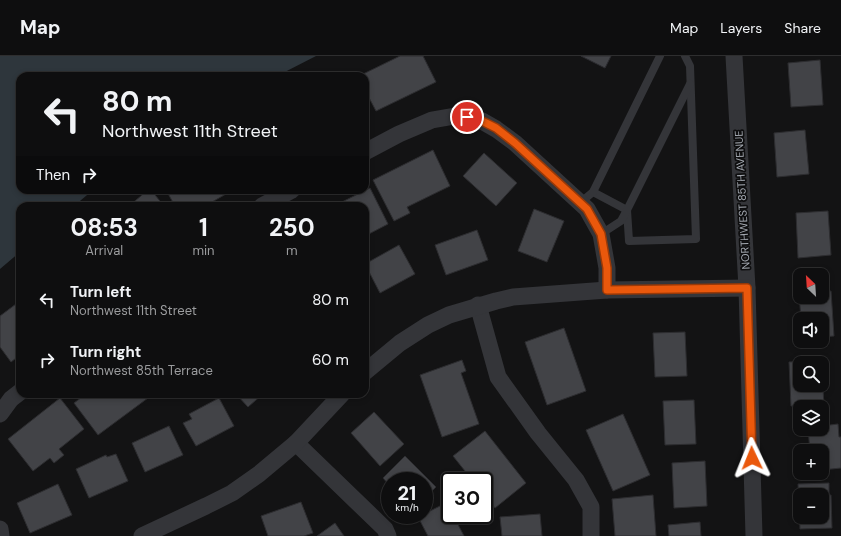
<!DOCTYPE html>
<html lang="en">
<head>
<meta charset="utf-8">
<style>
	:root { --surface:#0e0e0f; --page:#171718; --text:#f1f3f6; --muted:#9b9c9e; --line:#2e2e2f }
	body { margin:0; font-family:"DM Sans",sans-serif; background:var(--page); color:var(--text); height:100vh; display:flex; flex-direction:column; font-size:15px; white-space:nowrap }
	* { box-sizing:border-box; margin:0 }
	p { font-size:13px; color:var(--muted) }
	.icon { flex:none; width:22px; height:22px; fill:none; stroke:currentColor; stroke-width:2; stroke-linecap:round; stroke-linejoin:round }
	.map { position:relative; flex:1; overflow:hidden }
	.sheet { position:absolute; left:16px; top:146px; width:353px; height:196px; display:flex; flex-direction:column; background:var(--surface); border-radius:12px; box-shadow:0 2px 6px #0003,0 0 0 1px var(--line) }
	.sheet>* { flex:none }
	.guide { position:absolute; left:16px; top:16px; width:353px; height:122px; border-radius:12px; box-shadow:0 2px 6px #0003,0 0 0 1px var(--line); background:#0e0e0f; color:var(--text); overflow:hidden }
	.needle { width:26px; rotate:335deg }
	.controls { position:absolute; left:793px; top:212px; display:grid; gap:8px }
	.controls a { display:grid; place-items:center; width:36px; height:36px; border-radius:8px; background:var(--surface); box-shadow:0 2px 6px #0003,0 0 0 1px var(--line); font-size:20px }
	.speed { position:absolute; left:381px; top:416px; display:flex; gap:8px; font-size:20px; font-weight:700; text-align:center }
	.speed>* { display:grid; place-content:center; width:52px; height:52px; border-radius:50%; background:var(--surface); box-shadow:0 2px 6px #0003,0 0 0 1px var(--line); line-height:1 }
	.speed small { font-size:10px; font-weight:400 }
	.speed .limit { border:2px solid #111; border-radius:6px; background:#fff; color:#111 }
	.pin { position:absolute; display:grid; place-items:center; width:34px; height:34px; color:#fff; margin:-17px; border:2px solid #fff; border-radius:50%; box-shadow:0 1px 4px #0007 }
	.me { position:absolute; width:44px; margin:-22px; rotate:358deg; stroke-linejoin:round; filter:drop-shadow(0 0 3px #0008) }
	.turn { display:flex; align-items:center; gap:14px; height:84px; padding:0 20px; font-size:18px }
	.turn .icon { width:52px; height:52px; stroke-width:2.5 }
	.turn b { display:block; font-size:28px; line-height:34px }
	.then { display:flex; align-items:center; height:38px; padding:0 20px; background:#0003; gap:8px; font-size:15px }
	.eta { display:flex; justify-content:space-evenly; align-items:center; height:68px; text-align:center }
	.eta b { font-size:24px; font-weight:700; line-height:28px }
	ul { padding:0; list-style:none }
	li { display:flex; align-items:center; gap:12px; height:60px; padding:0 20px }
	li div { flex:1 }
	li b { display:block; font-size:15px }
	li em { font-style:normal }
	header { display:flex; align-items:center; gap:24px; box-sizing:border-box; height:56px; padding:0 20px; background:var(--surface); border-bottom:1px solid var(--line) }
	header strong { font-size:19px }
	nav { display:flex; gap:22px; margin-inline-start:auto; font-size:14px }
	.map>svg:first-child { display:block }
	.water { fill:#2e363c }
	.building { fill:#424347; stroke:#2d2d30; fill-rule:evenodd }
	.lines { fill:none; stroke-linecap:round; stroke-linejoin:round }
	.service { stroke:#343539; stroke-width:8 }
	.minor { stroke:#343539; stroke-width:17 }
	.route-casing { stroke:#983908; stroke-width:10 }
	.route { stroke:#ea580c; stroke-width:7 }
	.labels { text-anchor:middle; stroke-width:3.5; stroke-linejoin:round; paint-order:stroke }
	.street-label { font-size:11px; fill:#a6abb3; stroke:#0e0e0f }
</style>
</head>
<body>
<header>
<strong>Map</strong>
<nav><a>Map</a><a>Layers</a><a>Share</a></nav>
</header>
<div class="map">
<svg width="841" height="480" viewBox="0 0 841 480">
	<rect width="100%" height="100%" fill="#131314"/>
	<polygon class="water" points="0,0 316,0 277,20 20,20 20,134 93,134 74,150 20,150 20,196 0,213"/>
	<g class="building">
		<polygon points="400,0 423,0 436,26 376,55 365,34 365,20 359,20"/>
		<polygon points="581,0 611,0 605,12"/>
		<polygon points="820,4 823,49 791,51 788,7"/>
		<polygon points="805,74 809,118 777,121 774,77"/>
		<polygon points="433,94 450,130 407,151 410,157 394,165 373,124"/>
		<polygon points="484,97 517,127 496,150 463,120"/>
		<polygon points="370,132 388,168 365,180 365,150 334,150"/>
		<polygon points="148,134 151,134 164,150 129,150"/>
		<polygon points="166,134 233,134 205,150 175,150"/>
		<polygon points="534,153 564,165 547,206 518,195"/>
		<polygon points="828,155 831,199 798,202 796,157"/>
		<polygon points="477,174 488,204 446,219 435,189"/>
		<polygon points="399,189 415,218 380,237 365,208"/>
		<polygon points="831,235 834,280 822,281 822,263 801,263 799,238 800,238 800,241 822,241 822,236"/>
		<polygon points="20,245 20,299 11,306 0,291 0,260"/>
		<polygon points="564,272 586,335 547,349 525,286"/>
		<polygon points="685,276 687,320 655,321 653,277"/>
		<polygon points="462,304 466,315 461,317 479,368 442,381 420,319"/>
		<polygon points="819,305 819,307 800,307 800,329 822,329 822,317 824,349 791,350 789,306"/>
		<polygon points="86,338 151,338 152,339 98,379 74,347"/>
		<polygon points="236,338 263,338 248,351"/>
		<polygon points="60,342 84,373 59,393 64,399 54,407 50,402 33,415 8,383"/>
		<polygon points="219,342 234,370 196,390 183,367 192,363 189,358"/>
		<polygon points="694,344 696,388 665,389 663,345"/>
		<polygon points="374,356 404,388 380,410 351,377"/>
		<polygon points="623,358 650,419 613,435 586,374"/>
		<polygon points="838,368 839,381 841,381 841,412 822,414 822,395 810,395 808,373 822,373 822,370"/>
		<polygon points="169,370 183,399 145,416 132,387"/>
		<polygon points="485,375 526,427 495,452 484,439 484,425 473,425 453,400"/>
		<polygon points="116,398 128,425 89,442 76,413 106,399 107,401"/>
		<polygon points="405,400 436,431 424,443 424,425 390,425 390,430 383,422"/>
		<polygon points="705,405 707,450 674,452 672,407"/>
		<path d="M829,427V439H831L832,472L800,473L798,428ZM800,439H822V461H800Z"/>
		<polygon points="58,428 72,459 30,477 17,447"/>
		<polygon points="653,439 656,480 615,480 612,443"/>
		<polygon points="301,446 313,477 304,480 268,480 261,460"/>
		<polygon points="446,447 450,454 450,459 453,459 464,480 428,480 418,461"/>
		<polygon points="540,458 542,480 502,480 500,461"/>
		<polygon points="700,466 701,480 669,480 668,469"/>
		<polygon points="335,467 344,480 317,480"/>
	</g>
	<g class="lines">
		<g class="service">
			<polyline points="593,136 627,154 629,185 696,183 690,10 685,0"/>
			<polyline points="581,146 593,136 660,0"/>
			<polyline points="601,178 621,165 627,154 690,28"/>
		</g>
		<g class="minor">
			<polyline points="734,0 747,232 754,480"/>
			<polyline points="365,96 399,78 432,64 455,60 467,61 482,65 496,73 515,87 587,153 601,178 607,212 607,234"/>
			<polyline points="262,150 292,134"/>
			<polyline points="478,249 498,321 538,377 576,424 591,451 591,480"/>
			<polyline points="365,316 400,287 428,269 449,259 496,245 513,241 607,234 747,232"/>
			<polyline points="0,358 11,343 20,336"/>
			<polyline points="296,387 385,473 388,480"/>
			<polyline points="0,473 1,480"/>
			<polyline points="142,480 206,450 232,437 259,418 296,387 342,338"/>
		</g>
	</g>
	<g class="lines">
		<g class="route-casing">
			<polyline id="route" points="467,61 482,65 496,72 515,87 587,153 601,178 607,212 607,234 747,232 752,402"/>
		</g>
		<use href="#route" class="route"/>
	</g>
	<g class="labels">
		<g class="street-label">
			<text transform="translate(742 144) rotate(-93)" y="4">NORTHWEST 85TH AVENUE</text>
		</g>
	</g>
</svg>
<div class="controls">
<a><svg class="needle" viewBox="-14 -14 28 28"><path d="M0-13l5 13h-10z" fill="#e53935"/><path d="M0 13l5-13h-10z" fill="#9b9c9e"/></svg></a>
<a><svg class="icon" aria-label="sound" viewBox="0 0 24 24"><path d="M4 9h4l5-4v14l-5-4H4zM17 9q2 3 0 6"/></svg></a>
<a><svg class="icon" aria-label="search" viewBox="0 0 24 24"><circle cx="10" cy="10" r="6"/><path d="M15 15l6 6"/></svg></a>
<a><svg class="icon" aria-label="layers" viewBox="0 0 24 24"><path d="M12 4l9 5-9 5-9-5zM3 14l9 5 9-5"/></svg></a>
<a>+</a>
<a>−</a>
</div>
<div class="speed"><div>21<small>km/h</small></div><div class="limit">30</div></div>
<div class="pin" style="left:467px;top:61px;background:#d93025"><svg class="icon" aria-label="arrive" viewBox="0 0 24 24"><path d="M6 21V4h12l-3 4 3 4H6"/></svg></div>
<svg class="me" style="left:752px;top:402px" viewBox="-20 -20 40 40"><path d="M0-17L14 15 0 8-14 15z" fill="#ea580c" stroke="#fff" stroke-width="4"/></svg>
<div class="guide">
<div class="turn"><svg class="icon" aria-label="left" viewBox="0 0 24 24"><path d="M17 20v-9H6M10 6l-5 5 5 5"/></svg><div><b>80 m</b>Northwest 11th Street</div></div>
<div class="then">Then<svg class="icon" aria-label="right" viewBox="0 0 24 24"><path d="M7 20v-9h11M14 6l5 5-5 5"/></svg></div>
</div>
<section class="sheet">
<div class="eta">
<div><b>08:53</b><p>Arrival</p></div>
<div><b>1</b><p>min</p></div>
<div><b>250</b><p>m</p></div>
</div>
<ul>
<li><svg class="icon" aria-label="left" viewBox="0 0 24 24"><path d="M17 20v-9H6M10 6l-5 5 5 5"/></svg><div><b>Turn left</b><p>Northwest 11th Street</p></div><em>80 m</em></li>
<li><svg class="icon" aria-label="right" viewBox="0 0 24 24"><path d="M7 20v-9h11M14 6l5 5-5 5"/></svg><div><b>Turn right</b><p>Northwest 85th Terrace</p></div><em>60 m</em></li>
</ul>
</section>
</div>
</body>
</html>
